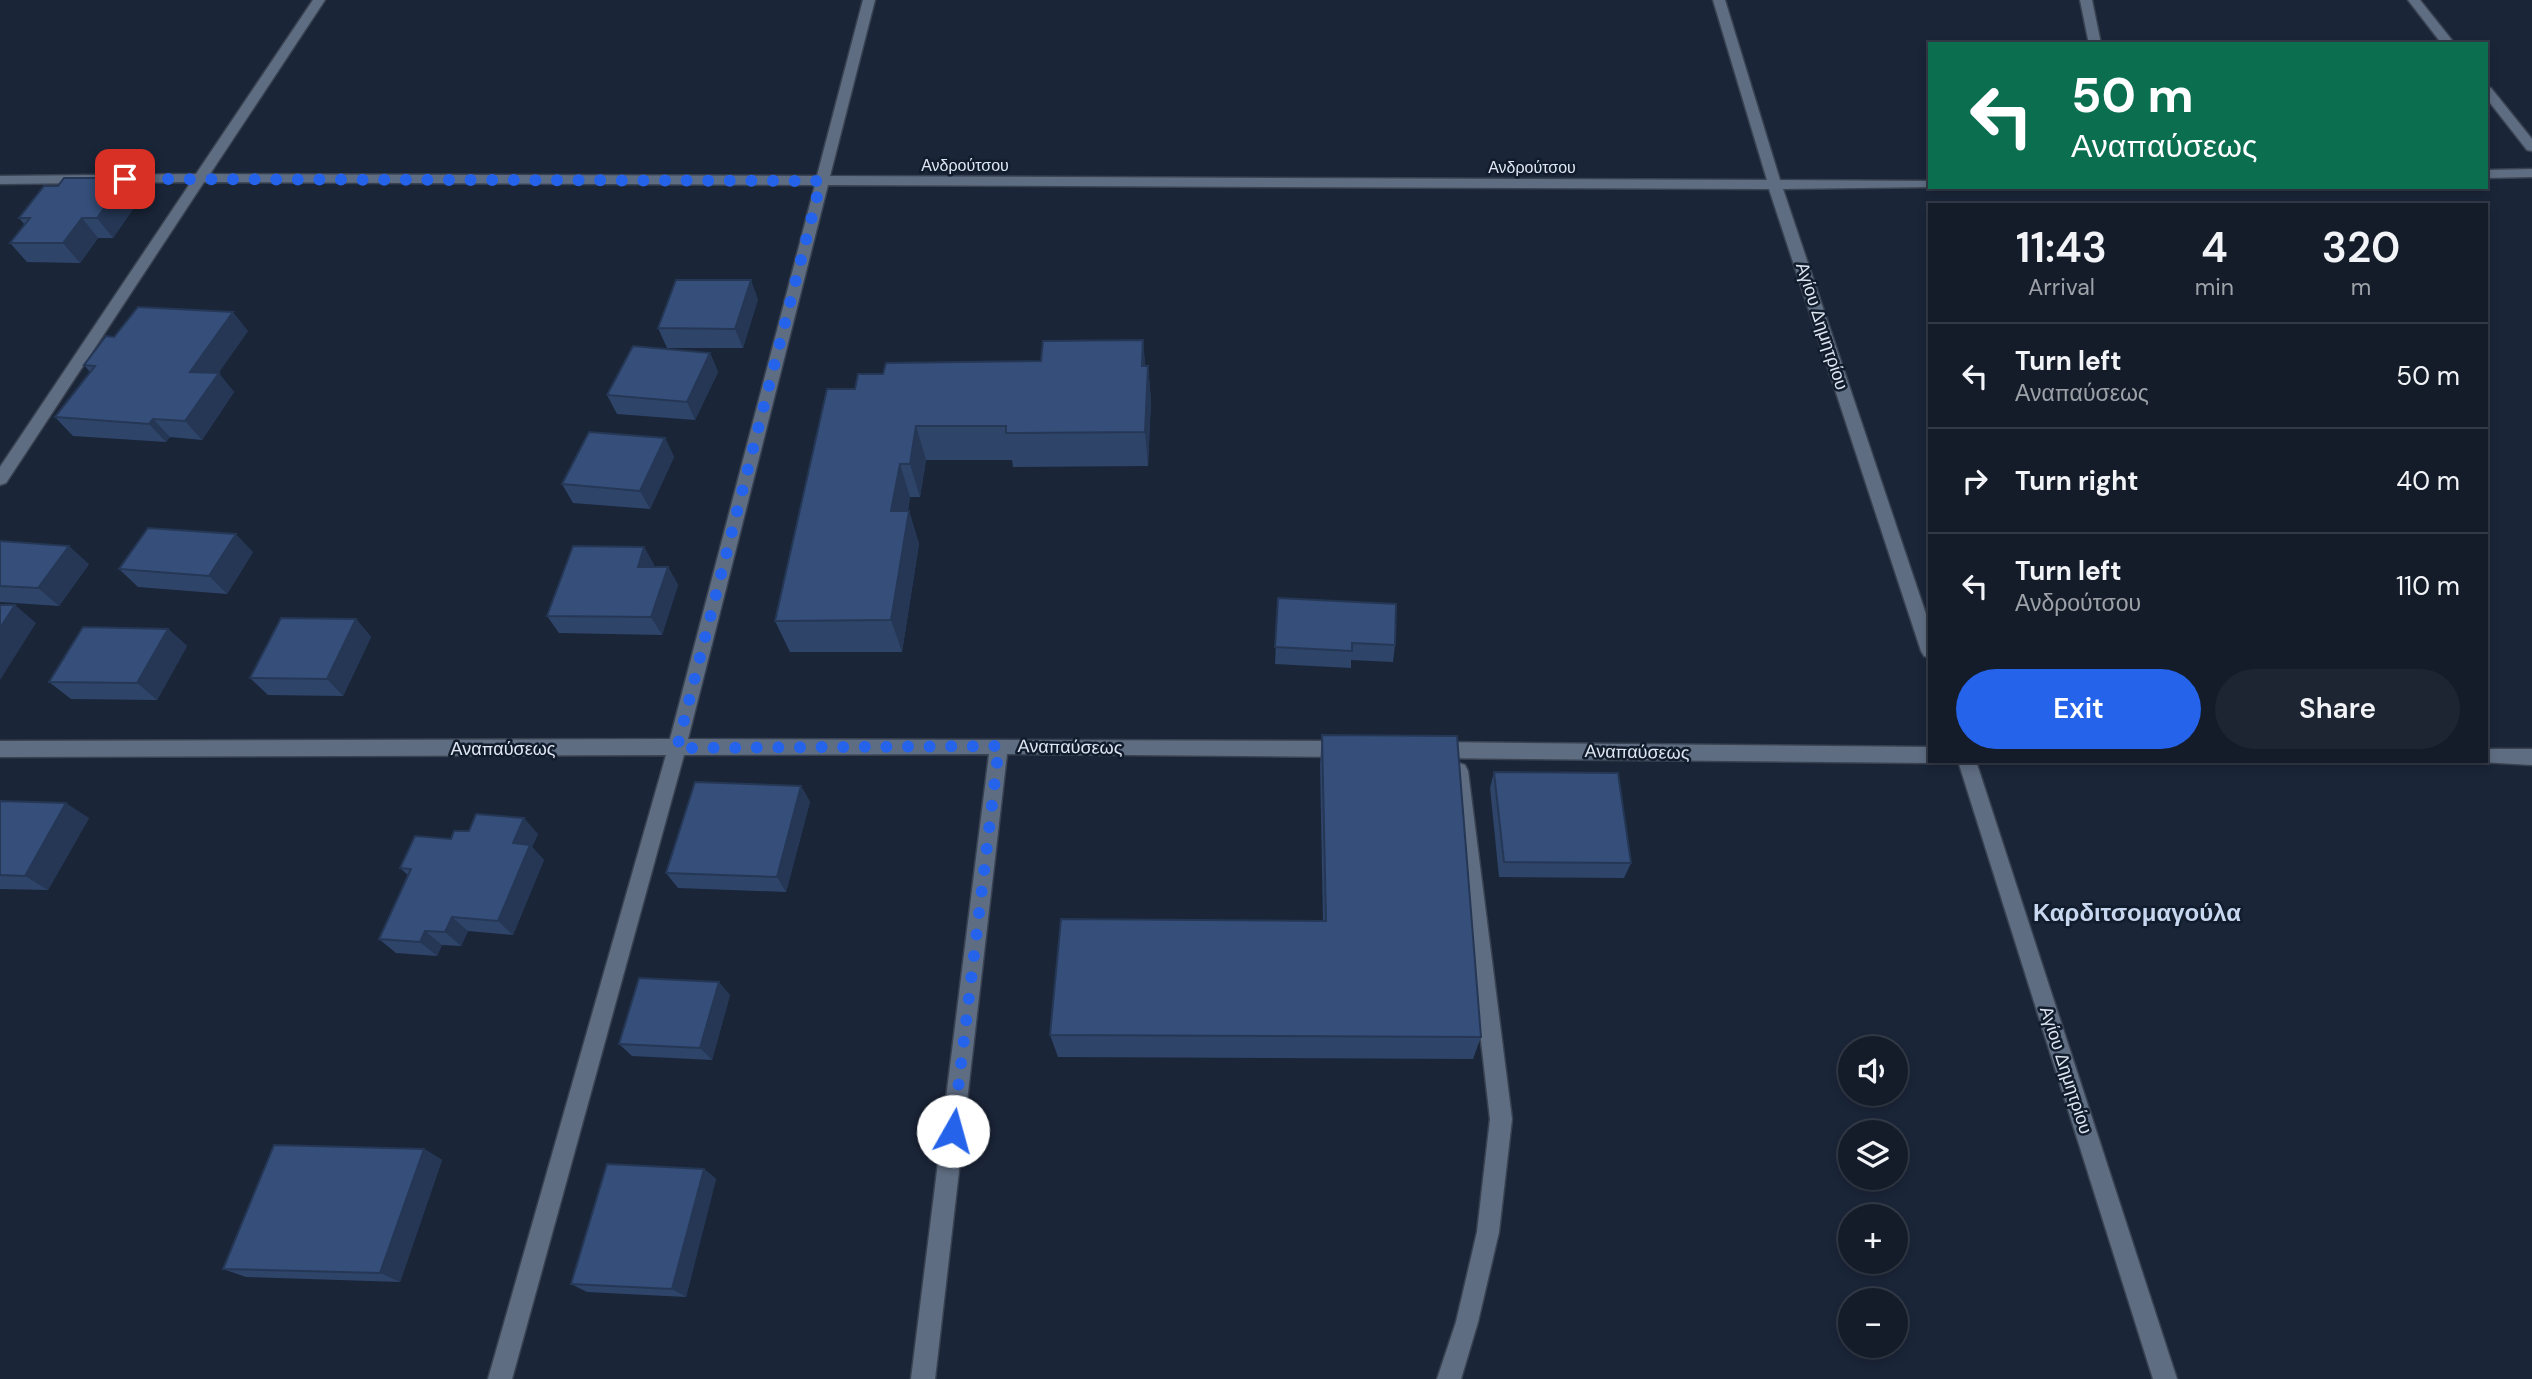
<!DOCTYPE html>
<html lang="en">
<head>
<meta charset="utf-8">
<style>
	:root { --surface:#141c2a; --page:#1d2532; --text:#f1f3f6; --muted:#9da1a8; --line:#333a47; --accent:#2563eb }
	body { margin:0; font-family:"DM Sans",sans-serif; background:var(--page); color:var(--text); height:100vh; display:flex; flex-direction:column; font-size:26px; white-space:nowrap }
	* { box-sizing:border-box; margin:0 }
	p { font-size:23px; color:var(--muted) }
	.icon { flex:none; width:38px; height:38px; fill:none; stroke:currentColor; stroke-width:2; stroke-linecap:round; stroke-linejoin:round }
	.map { position:relative; flex:1; overflow:hidden }
	.side { position:absolute; left:1928px; top:203px; width:560px; height:560px; display:flex; flex-direction:column; background:var(--surface); border-radius:0px; box-shadow:0 4px 10px #0003,0 0 0 2px var(--line) }
	.side>* { flex:none }
	.top-card { position:absolute; left:1928px; top:42px; width:560px; height:147px; border-radius:0px; box-shadow:0 4px 10px #0003,0 0 0 2px var(--line); background:#0b6e4f; color:#fff; overflow:hidden }
	.fabs { position:absolute; left:1838px; top:1036px; display:grid; gap:14px }
	.fabs a { display:grid; place-items:center; width:70px; height:70px; border-radius:50%; background:var(--surface); box-shadow:0 4px 10px #0003,0 0 0 2px var(--line); font-size:35px }
	.pin { position:absolute; display:grid; place-items:center; width:60px; height:60px; color:#fff; margin:-30px; border-radius:14px; box-shadow:0 4px 10px #0006 }
	.me { position:absolute; width:77px; margin:-38px; rotate:7deg; stroke-linejoin:round; filter:drop-shadow(0 0 5px #0008) }
	.turn { display:flex; align-items:center; gap:24px; height:147px; padding:0 28px; font-size:32px }
	.turn .icon { width:91px; height:91px; stroke-width:2.5 }
	.turn b { display:block; font-size:49px; line-height:60px }
	.eta { display:flex; justify-content:space-evenly; align-items:center; height:119px; text-align:center }
	.eta b { font-size:42px; font-weight:600; line-height:49px }
	.button { display:flex; gap:14px; margin-top:auto; padding:14px 28px }
	.button a { flex:1; height:80px; border-radius:42px; background:var(--accent); color:#fff; font-size:28px; font-weight:600; line-height:80px; text-align:center }
	.button a+a { background:var(--page); color:var(--text) }
	ul { padding:0; list-style:none }
	li { display:flex; align-items:center; gap:21px; height:105px; padding:0 28px; border-top:2px solid var(--line) }
	li div { flex:1 }
	li b { display:block; font-size:26px }
	li em { font-style:normal }
	.map>svg:first-child { display:block }
	.lines { fill:none; stroke-linecap:round; stroke-linejoin:round }
	.minor-casing { stroke:#394251; stroke-width:3 }
	.minor { fill:#5f6d82; fill-rule:evenodd }
	.wall { fill:#2e4469 }
	.shaded-wall { fill:#253755 }
	.building { fill:#354f7a; stroke:#253755; stroke-width:2 }
	.route { stroke:#2563eb; stroke-width:12; stroke-dasharray:0 21.6 }
	.labels { text-anchor:middle; stroke-width:5; stroke-linejoin:round; paint-order:stroke }
	.far-street-label { font-size:16px; fill:#dee6f2; stroke:#111c2d }
	.street-label { font-size:18px; fill:#dee6f2; stroke:#111c2d }
	.district-label { font-size:24px; font-weight:bold; fill:#c8d7f0; stroke:#111c2d }
</style>
</head>
<body>
<div class="map">
<svg width="2532" height="1379" viewBox="0 0 2532 1379">
	<rect width="100%" height="100%" fill="#1a2538"/>
	<g class="lines">
		<g class="minor-casing">
			<g id="minor">
				<polygon points="313,0 325,0 210,174 817,176 863,0 875,0 830,176 1767,180 1713,0 1725,0 1780,180 1930,181 1930,187 1935,187 1783,189 1930,626 1930,658 1924,656 1921,651 1769,189 828,185 688,739 1344,741 1350,744 1353,749 1350,754 1344,757 1007,754 935,1379 911,1379 989,754 684,755 512,1379 488,1379 666,755 0,757 0,741 670,739 815,185 204,182 6,483 0,485 0,467 191,182 0,184 0,176 196,174"/>
				<polygon points="2080,0 2092,0 2101,44 2089,44"/>
				<polygon points="2408,0 2420,0 2455,44 2442,44"/>
				<polygon points="2487,87 2491,88 2532,139 2532,151 2527,150 2487,99"/>
				<polygon points="2532,169 2532,177 2487,178 2487,170"/>
				<polygon points="1435,742 1930,747 1930,761 1934,761 1930,763 1435,758 1429,755 1426,750 1429,745"/>
				<polygon points="2487,749 2532,749 2532,765 2481,762 2487,761"/>
				<polygon points="1958,761 1976,761 2177,1379 2153,1379"/>
				<polygon points="1459,763 1465,765 1468,771 1512,1119 1499,1232 1478,1322 1461,1379 1437,1379 1456,1322 1477,1232 1490,1119 1450,771 1453,765"/>
			</g>
		</g>
		<use href="#minor" class="minor"/>
	</g>
	<g class="wall">
		<polygon points="109,186 135,206 113,238 98,238 80,263 27,262 10,243 24,224 19,218"/>
		<polygon points="758,299 743,348 667,348 658,328"/>
		<polygon points="248,331 218,373 234,392 202,440 170,437 166,442 73,436 55,417 90,372 84,365 114,337"/>
		<polygon points="1143,340 1145,366 1148,366 1151,401 1148,466 1013,467 1012,460 926,460 920,497 910,497 908,511 909,511 919,544 902,652 790,652 775,621 855,389 883,374 1041,361"/>
		<polygon points="710,353 718,372 695,420 617,414 607,395"/>
		<polygon points="665,438 674,457 650,509 573,503 562,484"/>
		<polygon points="0,541 89,564 59,606 0,602"/>
		<polygon points="644,547 654,565 653,567 668,567 678,585 662,635 559,633 547,616"/>
		<polygon points="253,552 227,594 138,587 119,569"/>
		<polygon points="1278,598 1395,645 1393,662 1351,660 1351,668 1275,664"/>
		<polygon points="356,619 371,637 343,696 268,695 250,678"/>
		<polygon points="168,629 187,646 157,700 71,699 49,682"/>
		<polygon points="1322,735 1481,1037 1473,1059 1058,1057 1050,1035 1323,921 1320,765"/>
		<polygon points="1494,772 1631,863 1624,878 1499,877 1490,788"/>
		<polygon points="801,786 810,802 786,892 678,888 666,873"/>
		<polygon points="0,801 89,818 48,890 0,889"/>
		<polygon points="538,834 532,847 544,860 513,935 468,931 461,946 442,945 437,956 396,953 379,939 408,875 400,868 451,839"/>
		<polygon points="730,995 712,1060 632,1056 619,1044"/>
		<polygon points="424,1149 442,1160 400,1282 246,1277 223,1269"/>
		<polygon points="704,1169 716,1179 686,1297 587,1292 571,1284"/>
	</g>
	<g class="shaded-wall">
		<polygon points="103,178 115,193 120,186 135,206 113,238 97,218 97,186"/>
		<polygon points="82,218 98,238 80,263 63,243"/>
		<polygon points="751,280 758,299 743,348 735,329"/>
		<polygon points="233,312 248,331 206,391 190,372"/>
		<polygon points="1143,340 1146,375 1142,366"/>
		<polygon points="710,353 718,372 695,420 687,402"/>
		<polygon points="1148,366 1151,401 1148,466 1145,432"/>
		<polygon points="219,373 234,392 202,440 185,421"/>
		<polygon points="153,419 170,437 166,442 149,424"/>
		<polygon points="916,426 926,460 920,497 910,464"/>
		<polygon points="665,438 674,457 650,509 640,491"/>
		<polygon points="900,464 910,497 902,544 891,511"/>
		<polygon points="909,511 919,544 902,652 891,620"/>
		<polygon points="236,534 253,552 227,594 209,576"/>
		<polygon points="69,546 89,564 59,606 38,588"/>
		<polygon points="644,547 654,565 648,585 638,567"/>
		<polygon points="668,567 678,585 662,635 651,617"/>
		<polygon points="15,605 36,623 0,680 0,628"/>
		<polygon points="356,619 371,637 343,696 327,679"/>
		<polygon points="168,629 187,646 157,700 137,683"/>
		<polygon points="801,786 810,802 786,892 777,877"/>
		<polygon points="66,803 89,818 48,890 25,876"/>
		<polygon points="524,818 538,834 532,847 544,860 513,935 498,921 513,843"/>
		<polygon points="452,917 468,931 461,946 445,932"/>
		<polygon points="425,931 442,945 437,956 420,942"/>
		<polygon points="719,982 730,995 712,1060 700,1048"/>
		<polygon points="424,1149 442,1160 400,1282 380,1273"/>
		<polygon points="704,1169 716,1179 686,1297 672,1289"/>
	</g>
	<g class="building">
		<polygon points="64,178 103,178 97,186 120,186 97,218 82,218 63,243 10,243 30,218 19,218 44,186 58,186"/>
		<polygon points="676,280 751,280 735,329 658,328"/>
		<polygon points="138,307 233,312 190,372 219,373 185,421 153,419 149,424 55,417 95,366 84,365 106,336 114,337"/>
		<polygon points="1143,340 1142,366 1148,366 1145,432 1006,433 1006,426 916,426 910,464 900,464 891,511 909,511 891,620 775,621 827,389 855,389 858,374 883,374 886,363 1041,361 1043,341"/>
		<polygon points="633,346 710,353 687,402 607,395"/>
		<polygon points="589,432 665,438 640,491 562,484"/>
		<polygon points="148,528 236,534 209,576 119,569"/>
		<polygon points="0,541 69,546 38,588 0,586"/>
		<polygon points="573,546 644,547 638,567 668,567 651,617 547,616"/>
		<polygon points="1278,598 1396,604 1395,645 1352,643 1352,651 1275,647"/>
		<polygon points="0,605 15,605 0,628"/>
		<polygon points="281,618 356,619 327,679 250,678"/>
		<polygon points="83,627 168,629 137,683 49,682"/>
		<polygon points="1322,735 1457,736 1481,1037 1050,1035 1061,919 1326,921"/>
		<polygon points="1494,772 1618,773 1631,863 1504,862"/>
		<polygon points="695,782 801,786 777,877 666,873"/>
		<polygon points="0,801 66,803 25,876 0,875"/>
		<polygon points="476,814 524,818 513,843 530,845 498,921 452,917 445,932 425,931 420,942 379,939 411,869 400,868 415,836 451,839 454,831 469,831"/>
		<polygon points="639,978 719,982 700,1048 619,1044"/>
		<polygon points="274,1145 424,1149 380,1273 223,1269"/>
		<polygon points="607,1164 704,1169 672,1289 571,1284"/>
	</g>
	<g class="lines">
		<polyline class="route" points="125,179 821,181 677,748 999,746 953,1131"/>
	</g>
	<g class="labels">
		<g class="far-street-label">
			<text x="965" y="171">Ανδρούτσου</text>
			<text x="1532" y="173">Ανδρούτσου</text>
		</g>
		<g class="street-label">
			<text transform="translate(1822 326) rotate(72)" y="6">Αγίου Δημητρίου</text>
			<text transform="translate(1070 747) rotate(1)" y="6">Αναπαύσεως</text>
			<text x="503" y="755">Αναπαύσεως</text>
			<text transform="translate(1637 752) rotate(1)" y="6">Αναπαύσεως</text>
			<text transform="translate(2066 1070) rotate(72)" y="6">Αγίου Δημητρίου</text>
		</g>
		<g class="district-label">
			<text x="2137" y="921">Καρδιτσομαγούλα</text>
		</g>
	</g>
</svg>
<div class="fabs">
<a><svg class="icon" aria-label="sound" viewBox="0 0 24 24"><path d="M4 9h4l5-4v14l-5-4H4zM17 9q2 3 0 6"/></svg></a>
<a><svg class="icon" aria-label="layers" viewBox="0 0 24 24"><path d="M12 4l9 5-9 5-9-5zM3 14l9 5 9-5"/></svg></a>
<a>+</a>
<a>−</a>
</div>
<div class="pin" style="left:125px;top:179px;background:#d93025"><svg class="icon" aria-label="arrive" viewBox="0 0 24 24"><path d="M6 21V4h12l-3 4 3 4H6"/></svg></div>
<svg class="me" style="left:953px;top:1131px" viewBox="-20 -20 40 40"><circle r="19" fill="#fff"/><path d="M0-13L10 11 0 6-10 11z" fill="#2563eb"/></svg>
<div class="top-card">
<div class="turn"><svg class="icon" aria-label="left" viewBox="0 0 24 24"><path d="M17 20v-9H6M10 6l-5 5 5 5"/></svg><div><b>50 m</b>Αναπαύσεως</div></div>
</div>
<section class="side">
<div class="eta">
<div><b>11:43</b><p>Arrival</p></div>
<div><b>4</b><p>min</p></div>
<div><b>320</b><p>m</p></div>
</div>
<ul>
<li><svg class="icon" aria-label="left" viewBox="0 0 24 24"><path d="M17 20v-9H6M10 6l-5 5 5 5"/></svg><div><b>Turn left</b><p>Αναπαύσεως</p></div><em>50 m</em></li>
<li><svg class="icon" aria-label="right" viewBox="0 0 24 24"><path d="M7 20v-9h11M14 6l5 5-5 5"/></svg><div><b>Turn right</b></div><em>40 m</em></li>
<li><svg class="icon" aria-label="left" viewBox="0 0 24 24"><path d="M17 20v-9H6M10 6l-5 5 5 5"/></svg><div><b>Turn left</b><p>Ανδρούτσου</p></div><em>110 m</em></li>
</ul>
<div class="button"><a>Exit</a><a>Share</a></div>
</section>
</div>
</body>
</html>
